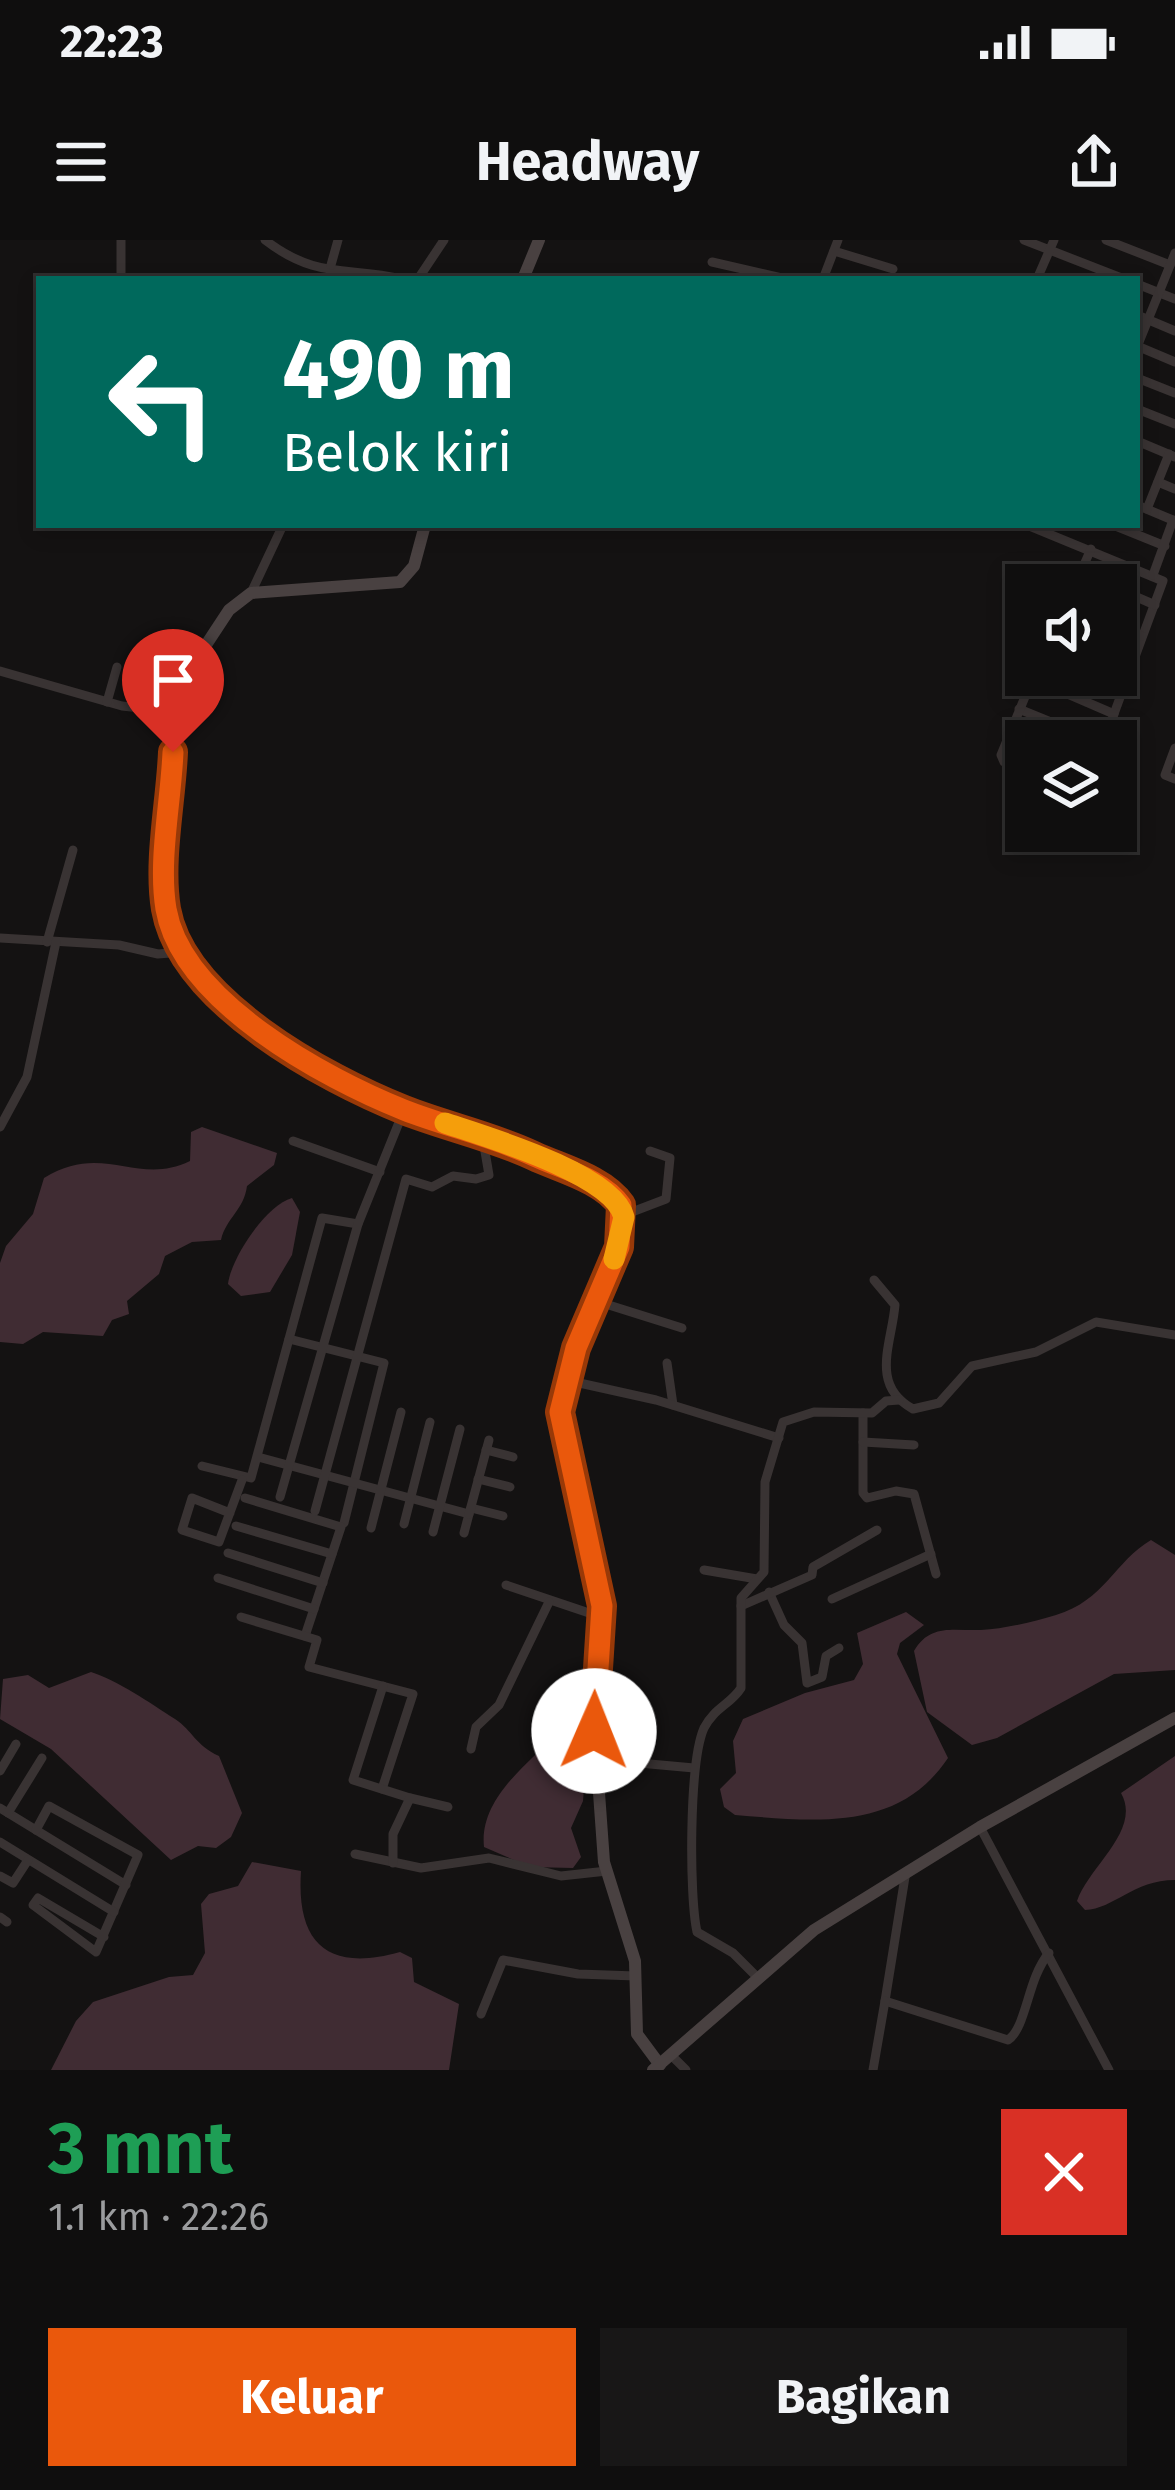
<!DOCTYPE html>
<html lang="id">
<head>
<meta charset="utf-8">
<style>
	:root { --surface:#0f0e0e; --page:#181717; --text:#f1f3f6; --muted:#9b9c9e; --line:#2f2e2e; --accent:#ea580c }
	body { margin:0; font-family:"Fira Sans",sans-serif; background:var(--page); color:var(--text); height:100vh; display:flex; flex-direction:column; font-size:45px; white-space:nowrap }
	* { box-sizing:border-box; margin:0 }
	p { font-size:39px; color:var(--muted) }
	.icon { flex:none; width:66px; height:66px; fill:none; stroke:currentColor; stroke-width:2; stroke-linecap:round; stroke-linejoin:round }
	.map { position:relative; height:1830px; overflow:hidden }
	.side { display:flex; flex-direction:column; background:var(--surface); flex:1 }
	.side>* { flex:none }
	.banner { position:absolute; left:36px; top:36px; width:1104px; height:252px; border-radius:0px; box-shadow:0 6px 18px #0003,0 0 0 3px var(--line); background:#00695c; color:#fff; overflow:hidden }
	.tools { position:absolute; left:1005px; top:324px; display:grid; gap:24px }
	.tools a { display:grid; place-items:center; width:132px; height:132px; border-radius:0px; background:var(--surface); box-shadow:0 6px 18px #0003,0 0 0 3px var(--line); font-size:60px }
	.pin { position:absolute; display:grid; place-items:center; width:102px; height:102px; color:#fff; margin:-123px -51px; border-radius:50% 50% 50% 0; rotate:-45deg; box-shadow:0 0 12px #0007 }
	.pin .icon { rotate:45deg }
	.me { position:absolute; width:132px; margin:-66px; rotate:1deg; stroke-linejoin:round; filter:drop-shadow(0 0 9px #0008) }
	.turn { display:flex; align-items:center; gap:42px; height:252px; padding:0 48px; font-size:54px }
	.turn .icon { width:156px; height:156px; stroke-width:2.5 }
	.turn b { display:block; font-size:84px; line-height:102px }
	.round { display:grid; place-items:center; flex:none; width:126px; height:126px; border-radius:0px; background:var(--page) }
	.summary { display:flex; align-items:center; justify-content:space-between; height:204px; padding:0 48px }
	h1 { font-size:72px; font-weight:700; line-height:90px; color:#1e9e55 }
	.action { display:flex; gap:24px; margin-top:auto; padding:24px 48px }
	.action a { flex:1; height:138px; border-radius:0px; background:var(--accent); color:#fff; font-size:48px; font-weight:700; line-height:138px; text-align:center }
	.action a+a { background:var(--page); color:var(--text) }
	.status { display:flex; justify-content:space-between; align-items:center; height:84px; padding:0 60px; background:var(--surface); direction:ltr }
	.status svg { height:33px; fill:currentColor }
	header { display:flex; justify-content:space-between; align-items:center; height:156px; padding:0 48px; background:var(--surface); font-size:54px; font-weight:700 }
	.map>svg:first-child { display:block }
	.water { fill:#402c33 }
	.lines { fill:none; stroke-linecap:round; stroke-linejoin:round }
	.secondary-tunnel { stroke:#342f2f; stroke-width:12; stroke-dasharray:12 6; stroke-linecap:butt }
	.street { stroke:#393333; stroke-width:9 }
	.secondary { stroke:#494141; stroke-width:12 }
	.route-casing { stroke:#983908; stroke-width:30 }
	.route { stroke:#ea580c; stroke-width:21 }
	.slow { stroke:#f59e0b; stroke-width:21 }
</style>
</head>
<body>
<div class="status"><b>22:23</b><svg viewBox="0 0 49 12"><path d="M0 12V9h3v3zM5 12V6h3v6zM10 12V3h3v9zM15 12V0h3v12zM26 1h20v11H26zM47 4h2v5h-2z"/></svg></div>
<header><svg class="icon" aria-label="menu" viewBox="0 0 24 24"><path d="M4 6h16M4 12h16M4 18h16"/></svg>Headway<svg class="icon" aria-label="share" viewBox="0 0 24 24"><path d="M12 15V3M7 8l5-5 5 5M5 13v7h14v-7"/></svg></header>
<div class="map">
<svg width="1175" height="1830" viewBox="0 0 1175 1830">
	<rect width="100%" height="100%" fill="#141212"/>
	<g class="water">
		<path d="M202,887L277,913L274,925L247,946C244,970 226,978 221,1000L192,1002L165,1016L159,1034L127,1061L129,1074L112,1080L103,1096L43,1092L23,1104L0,1102V1023L6,1006L33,974L44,938C103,901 137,947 190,921L191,892Z"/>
		<path d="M292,958L300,972L292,1015L270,1052L241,1056L228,1044C231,1018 266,965 292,958Z"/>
		<path d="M1151,1300L1175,1315V1430L1114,1434L997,1498L972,1505L927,1472L914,1411C930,1383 954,1391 981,1390C1004,1389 1033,1382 1056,1375C1104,1361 1115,1321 1151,1300Z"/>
		<path d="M906,1372L924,1385L900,1403L897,1414L948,1518C898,1593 814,1581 735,1575L724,1567L720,1549L736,1533L733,1501L743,1479L805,1453L854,1440L863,1424L857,1393Z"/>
		<path d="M91,1432C117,1440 150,1463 175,1479C193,1491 195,1505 219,1516L242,1573L231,1597L216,1608L198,1606L171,1620L51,1509L0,1479L3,1439L28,1435L49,1448Z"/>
		<path d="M556,1495L563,1497L569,1515L586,1522L583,1561L571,1588L581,1617L573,1628L530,1627L484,1607C479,1560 526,1525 556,1495Z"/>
		<path d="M1175,1516V1640C1133,1640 1114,1669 1085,1670L1077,1661C1089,1626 1142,1590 1121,1553Z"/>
		<path d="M252,1622L301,1631C296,1705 329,1732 400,1712L412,1718L414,1742L459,1764L449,1830H51L76,1781L93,1762L169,1737L193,1735L205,1713L201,1664L209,1654L238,1646Z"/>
	</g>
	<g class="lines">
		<polyline class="secondary-tunnel" points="181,454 202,411"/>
		<g class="street">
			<polyline points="121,0 121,39"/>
			<path d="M265,0C317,40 347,26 402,39"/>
			<polyline points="1024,0 1124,39"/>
			<polyline points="1106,0 1170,25"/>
			<polyline points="834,11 893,29"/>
			<polyline points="712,22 786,39"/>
			<polyline points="331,25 338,0"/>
			<polyline points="418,39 444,0"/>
			<polyline points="823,39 838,0"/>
			<polyline points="1037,39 1054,0"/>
			<polyline points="1137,44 1175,59"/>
			<polyline points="1137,75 1175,91"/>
			<polyline points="1137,106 1175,122"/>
			<polyline points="1137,107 1175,13"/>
			<polyline points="1137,138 1175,153"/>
			<polyline points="1137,169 1175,184"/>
			<polyline points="1137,201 1175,217"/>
			<polyline points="1158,242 1175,249"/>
			<polyline points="1137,265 1175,281"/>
			<polyline points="1147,269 1169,214"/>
			<polyline points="1027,285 1163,341 1104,501"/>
			<polyline points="1113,285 1165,306"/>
			<polyline points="1080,333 1108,345"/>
			<polyline points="1153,335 1173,280"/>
			<polyline points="1075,345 1091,309"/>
			<polyline points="1116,348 1155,365"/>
			<polyline points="251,353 283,285"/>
			<polyline points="1116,384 1142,396"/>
			<polyline points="1116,411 1134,419"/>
			<polyline points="0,431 122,466 177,472"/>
			<polyline points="1096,435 1124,446"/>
			<polyline points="1033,439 1114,474"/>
			<polyline points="107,462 117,427"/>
			<polyline points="1019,469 1097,501"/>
			<polyline points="1010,491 1035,501"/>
			<polyline points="1175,508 1165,535 1175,539"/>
			<polyline points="1026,532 1004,522 1001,515 1034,435"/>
			<polyline points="0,698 119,705 158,714 182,712"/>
			<polyline points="47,702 73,610"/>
			<polyline points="0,887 27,837 56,702"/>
			<polyline points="293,901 380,932"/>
			<polyline points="624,975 666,959 670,918 650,911"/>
			<path d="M874,1040L895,1065C892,1103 869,1145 913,1169L939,1163L972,1126L1036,1112L1096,1082L1175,1095"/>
			<polyline points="596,1061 682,1088"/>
			<polyline points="289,1099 384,1123 344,1283"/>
			<polyline points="667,1123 673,1165"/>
			<polyline points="566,1140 656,1160 779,1198"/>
			<polyline points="863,1173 863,1253 867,1258 896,1251 914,1254 936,1334"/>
			<polyline points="863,1202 914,1205"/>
			<polyline points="486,1210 513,1217"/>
			<polyline points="258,1217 469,1274 464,1293"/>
			<polyline points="202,1226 251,1238 322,978 358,984"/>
			<polyline points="478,1239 510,1247"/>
			<polyline points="280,1257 358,984 404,870"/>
			<polyline points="245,1258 341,1287 305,1396"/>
			<polyline points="471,1268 503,1276"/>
			<polyline points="315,1271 406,939 432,947 453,936 476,939 489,935 483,900"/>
			<polyline points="230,1273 192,1258 182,1290 219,1302 242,1240"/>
			<polyline points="469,1274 489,1200"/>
			<polyline points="404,1284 430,1182"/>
			<polyline points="236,1286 332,1314"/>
			<polyline points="371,1288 401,1172"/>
			<polyline points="433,1292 460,1189"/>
			<polyline points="228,1313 323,1343"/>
			<polyline points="704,1330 757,1339"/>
			<polyline points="218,1338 314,1369"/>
			<polyline points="506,1345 601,1377"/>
			<polyline points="769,1352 784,1385 802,1403 807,1443 822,1437 826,1416 839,1408"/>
			<polyline points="832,1359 931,1314"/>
			<polyline points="741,1366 812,1335 813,1327 877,1290"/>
			<polyline points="241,1377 317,1400 309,1427 413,1454 382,1549"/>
			<polyline points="383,1446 353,1540 410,1558"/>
			<polyline points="471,1509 476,1487 499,1465 549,1362"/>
			<polyline points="595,1519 694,1528"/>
			<polyline points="0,1531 16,1504"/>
			<polyline points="0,1568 126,1645"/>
			<polyline points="8,1573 42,1518"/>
			<polyline points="980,1587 1109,1830"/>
			<polyline points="36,1590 49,1566 138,1615 96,1712 33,1665 38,1658 104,1697"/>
			<polyline points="0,1602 114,1672"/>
			<polyline points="355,1614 421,1628 489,1618 561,1636 607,1631"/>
			<polyline points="393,1623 393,1594 410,1558 448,1567"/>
			<polyline points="0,1636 13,1643 28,1620"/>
			<path d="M905,1637L885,1761L1008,1800C1027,1787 1027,1739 1049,1713"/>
			<polyline points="0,1677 7,1682"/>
			<path d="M758,1738L733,1713L697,1692C689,1655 689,1522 704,1488C714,1468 731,1464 741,1448V1358L764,1332L765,1242L783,1182L814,1172L872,1173L886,1161L899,1160"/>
			<polyline points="481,1774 503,1720 578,1734 636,1736"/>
			<polyline points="673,1817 686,1830"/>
			<polyline points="873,1830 885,1761"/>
		</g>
		<g class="secondary">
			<polyline points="523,39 539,0"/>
			<polyline points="202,411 229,370 251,353 400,342 414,326 425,285"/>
			<path d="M181,454C172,490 173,526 171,563C169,603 157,650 172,689C219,821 480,893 599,946L623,971L619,1007L566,1140L561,1184L601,1366L593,1470L604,1622L635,1721L637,1794L660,1825"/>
			<polyline points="653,1830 814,1690 980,1587 1175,1478"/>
		</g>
	</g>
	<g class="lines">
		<g class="route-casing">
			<path id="route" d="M173,512C171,562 158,620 166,669C182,761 324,838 404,870C447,887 492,896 534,916C562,929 603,939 621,965L619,1007L576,1108L560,1172L602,1366L594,1491"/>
		</g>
		<use href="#route" class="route"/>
		<path class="slow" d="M445,883C487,897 613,934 624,977L614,1019"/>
	</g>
</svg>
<div class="tools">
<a><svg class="icon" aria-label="sound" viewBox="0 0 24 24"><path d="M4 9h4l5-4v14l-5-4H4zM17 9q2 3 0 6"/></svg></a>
<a><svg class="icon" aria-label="layers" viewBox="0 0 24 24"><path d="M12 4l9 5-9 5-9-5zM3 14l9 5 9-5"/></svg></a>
</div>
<div class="pin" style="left:173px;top:512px;background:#d93025"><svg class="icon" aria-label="arrive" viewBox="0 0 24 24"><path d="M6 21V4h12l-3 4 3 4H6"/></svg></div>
<svg class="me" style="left:594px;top:1491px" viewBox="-20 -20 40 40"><circle r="19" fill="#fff"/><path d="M0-13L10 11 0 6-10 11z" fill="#ea580c"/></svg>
<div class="banner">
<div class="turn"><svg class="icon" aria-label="left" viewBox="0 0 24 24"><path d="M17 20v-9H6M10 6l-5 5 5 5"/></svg><div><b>490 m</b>Belok kiri</div></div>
</div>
</div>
<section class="side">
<div class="summary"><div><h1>3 mnt</h1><p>1.1 km · 22:26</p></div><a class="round" style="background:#d93025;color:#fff"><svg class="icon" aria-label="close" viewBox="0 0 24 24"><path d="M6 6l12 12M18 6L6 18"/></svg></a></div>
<div class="action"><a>Keluar</a><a>Bagikan</a></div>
</section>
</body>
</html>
